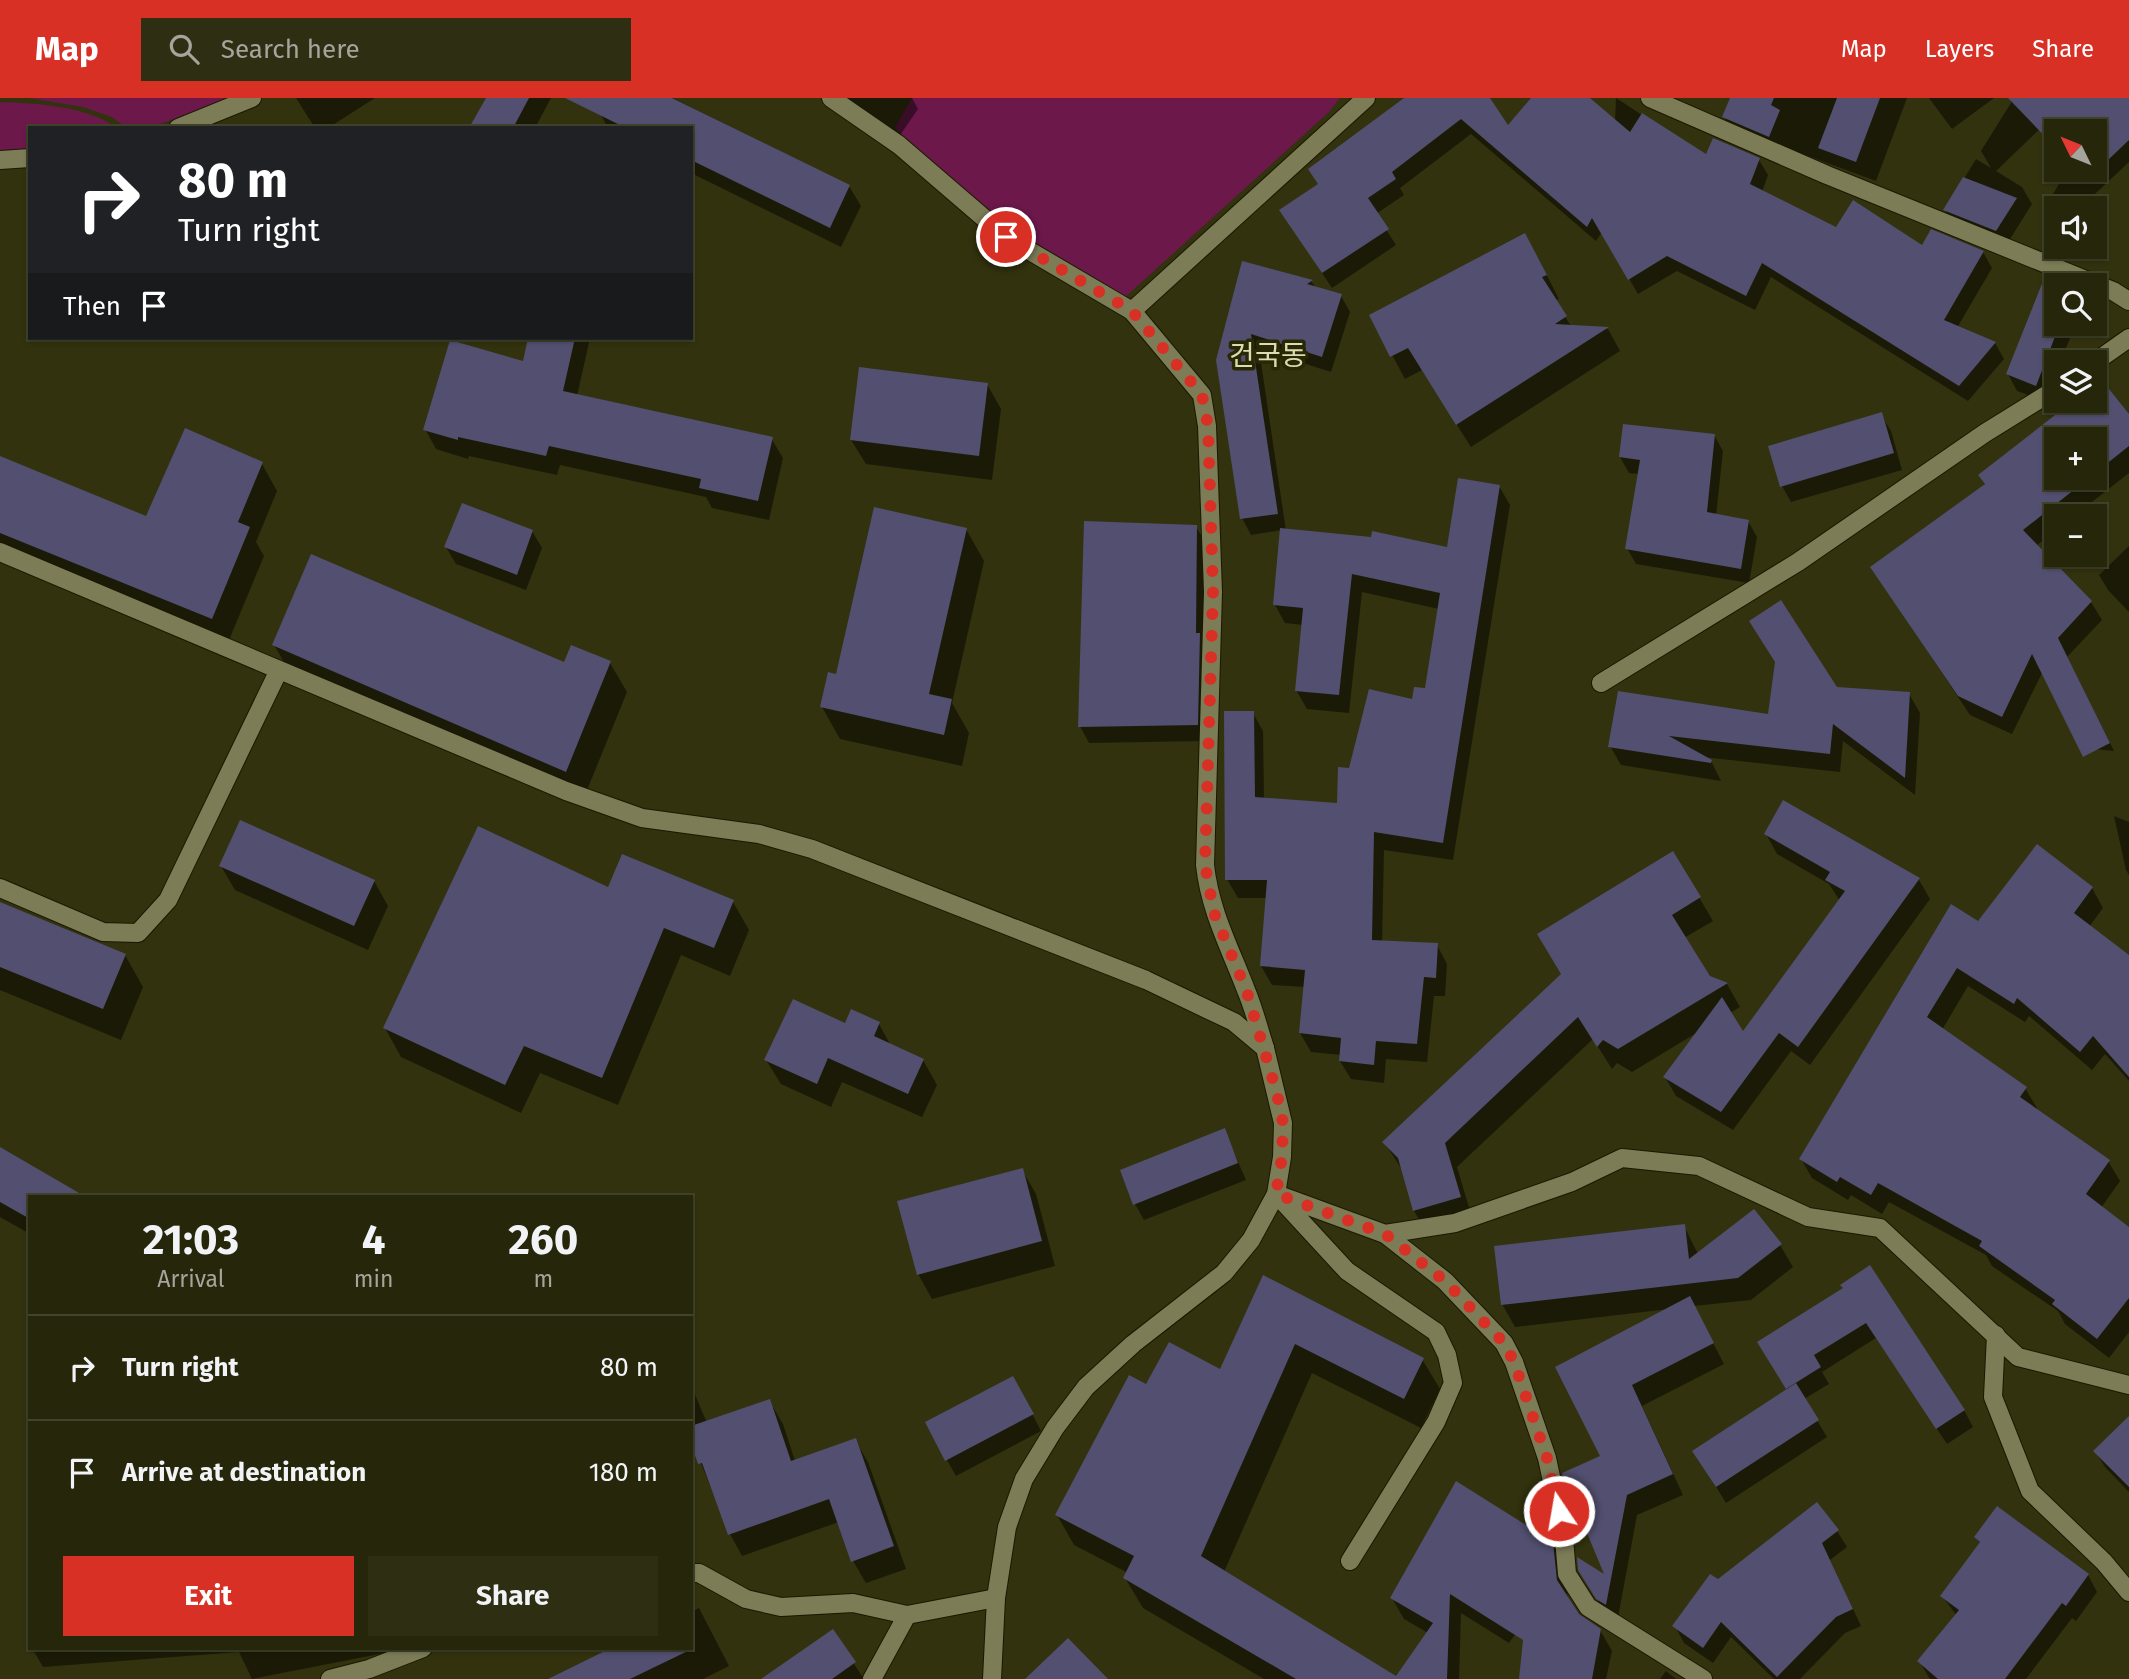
<!DOCTYPE html>
<html lang="en">
<head>
<meta charset="utf-8">
<style>
	:root { --surface:#26260a; --page:#2e2e13; --text:#f1f3f6; --muted:#a4a59c; --line:#42432b; --accent:#d93025 }
	body { margin:0; font-family:"Fira Sans","Noto Sans KR",sans-serif; background:var(--page); color:var(--text); height:100vh; display:flex; flex-direction:column; font-size:26px; white-space:nowrap }
	* { box-sizing:border-box; margin:0 }
	p { font-size:23px; color:var(--muted) }
	.icon { flex:none; width:38px; height:38px; fill:none; stroke:currentColor; stroke-width:2; stroke-linecap:round; stroke-linejoin:round }
	.map { position:relative; flex:1; overflow:hidden }
	.details { position:absolute; left:28px; top:1097px; width:665px; height:455px; display:flex; flex-direction:column; background:var(--surface); border-radius:0px; box-shadow:0 2px 5px #0004,0 0 0 2px var(--line) }
	.details>* { flex:none }
	.banner { position:absolute; left:28px; top:28px; width:665px; height:214px; border-radius:0px; box-shadow:0 2px 5px #0004,0 0 0 2px var(--line); background:#202124; color:#fff; overflow:hidden }
	.needle { width:46px; rotate:313deg }
	.tools { position:absolute; left:2044px; top:21px; display:grid; gap:14px }
	.tools a { display:grid; place-items:center; width:63px; height:63px; border-radius:0px; background:var(--surface); box-shadow:0 2px 5px #0004,0 0 0 2px var(--line); font-size:35px }
	.pin { position:absolute; display:grid; place-items:center; width:60px; height:60px; color:#fff; margin:-30px; border:4px solid #fff; border-radius:50%; box-shadow:0 2px 7px #0007 }
	.me { position:absolute; width:77px; margin:-38px; rotate:348deg; stroke-linejoin:round; filter:drop-shadow(0 0 5px #0008) }
	.turn { display:flex; align-items:center; gap:24px; height:147px; padding:0 35px; font-size:32px }
	.turn .icon { width:91px; height:91px; stroke-width:2.5 }
	.turn b { display:block; font-size:49px; line-height:60px }
	.then { display:flex; align-items:center; height:66px; padding:0 35px; background:#0003; gap:14px; font-size:26px }
	.eta { display:flex; justify-content:space-evenly; align-items:center; height:119px; text-align:center }
	.eta b { font-size:42px; font-weight:700; line-height:49px }
	.primary-button { display:flex; gap:14px; margin-top:auto; padding:14px 35px }
	.primary-button a { flex:1; height:80px; border-radius:0px; background:var(--accent); color:#fff; font-size:28px; font-weight:700; line-height:80px; text-align:center }
	.primary-button a+a { background:var(--page); color:var(--text) }
	ul { padding:0; list-style:none }
	li { display:flex; align-items:center; gap:21px; height:105px; padding:0 35px; border-top:2px solid var(--line) }
	li div { flex:1 }
	li b { display:block; font-size:26px }
	li em { font-style:normal }
	header { display:flex; align-items:center; gap:42px; box-sizing:border-box; height:98px; padding:0 35px; background:var(--accent); color:#fff }
	header strong { font-size:33px }
	nav { display:flex; gap:38px; margin-inline-start:auto; font-size:24px }
	.search { width:490px; height:63px; background:var(--page); display:flex; align-items:center; gap:18px; box-sizing:border-box; padding:0 24px; border-radius:0px; color:var(--muted); font-size:26px }
	.map>svg:first-child { display:block }
	.green { fill:#6c184b }
	.shadow { fill:#0007; fill-rule:evenodd }
	.building { fill:#524f70 }
	.lines { fill:none; stroke-linecap:round; stroke-linejoin:round }
	.street-casing { stroke:#1a1901; stroke-width:20 }
	.street { stroke:#7c7c57; stroke-width:18 }
	.route { stroke:#d93025; stroke-width:12; stroke-dasharray:0 21.6 }
	.labels { text-anchor:middle; stroke-width:7; stroke-linejoin:round; paint-order:stroke }
	.quarter-label { font-size:28px; fill:#dbdcb3; stroke:#282804 }
</style>
</head>
<body>
<header>
<strong>Map</strong>
<div class="search"><svg class="icon" aria-label="search" viewBox="0 0 24 24"><circle cx="10" cy="10" r="6"/><path d="M15 15l6 6"/></svg>Search here</div>
<nav><a>Map</a><a>Layers</a><a>Share</a></nav>
</header>
<div class="map">
<svg width="2129" height="1581" viewBox="0 0 2129 1581">
	<rect width="100%" height="100%" fill="#32320e"/>
	<g class="green">
		<polygon points="29,0 233,0 149,30 127,30 112,19 83,9"/>
		<polygon points="912,0 1340,0 1329,14 1124,200 1005,128 895,30"/>
		<path d="M0,4C36,5 87,8 117,30H30V51L0,53Z"/>
	</g>
	<g class="shadow">
		<polygon points="296,0 375,0 328,30 315,30"/>
		<polygon points="488,0 551,0 535,30 471,30"/>
		<polygon points="584,0 673,0 849,88 861,108 841,149 691,75 691,30 608,30 601,17"/>
		<polygon points="838,0 912,0 918,11 896,43"/>
		<polygon points="1407,0 1485,0 1508,30 1533,0 1587,0 1615,23 1616,0 1707,59 1759,62 1768,77 1762,94 1836,132 1922,149 1983,154 1992,170 1957,230 1995,245 2004,261 1968,303 1771,179 1755,212 1677,173 1638,196 1602,134 1596,143 1471,36 1400,90 1404,97 1376,116 1396,147 1332,190 1291,128 1319,87"/>
		<polygon points="1732,0 1907,0 1876,83 1781,48 1733,35 1724,19"/>
		<polygon points="1929,0 1994,0 1952,31"/>
		<polygon points="2014,0 2107,0 2129,23 2129,64 2080,110 2056,110 2055,134 2042,115 2067,72 2095,72 2095,33 2056,35 2046,25 1996,73 2022,89 2032,106 2005,149 1954,128 1945,112 1976,61 1991,70 1981,53"/>
		<polygon points="1538,160 1559,201 1555,203 1571,228 1608,231 1620,253 1471,349 1422,272 1405,281 1371,218"/>
		<polygon points="1243,166 1311,183 1316,190 1341,198 1350,214 1331,274 1259,251 1286,433 1449,452 1499,388 1510,407 1453,762 1384,752 1382,844 1437,847 1447,866 1445,898 1434,898 1427,964 1386,961 1384,985 1351,981 1340,963 1341,957 1311,954 1300,935 1305,889 1272,887 1261,868 1267,800 1238,800 1227,781 1253,615 1263,633 1264,701 1339,707 1351,671 1426,592 1439,511 1362,494 1349,615 1307,611 1296,592 1303,527 1285,525 1275,507 1282,432 1251,437 1242,420"/>
		<polygon points="2041,193 2056,198 2056,226 2076,226 2060,264 2056,264 2056,274 2045,303 2017,293 2008,276"/>
		<polygon points="530,240 590,240 577,298 771,340 783,360 769,422 712,410 706,399 560,367 557,377 469,358 468,361 436,351 425,331 524,266"/>
		<path d="M2101,283L2129,319V375L2074,418H2056V432L2036,448L2091,504L2102,522L2067,559L2114,653L2082,650L2043,573L2012,636L1970,617L1872,470L1986,388L1980,378L2076,303H2095V288ZM2056,341H2095V380H2056Z"/>
		<polygon points="987,286 1001,311 992,382 866,366 851,342"/>
		<polygon points="1881,317 1891,333 1902,372 1791,404 1782,388"/>
		<polygon points="1714,337 1723,353 1716,418 1748,423 1757,439 1749,485 1636,466 1627,450 1640,376 1629,375 1620,359"/>
		<polygon points="0,360 147,420 262,366 277,393 256,444 264,458 227,547 0,454"/>
		<polygon points="1196,429 1206,445 1206,643 1089,645 1080,628"/>
		<polygon points="966,431 984,463 952,605 969,635 962,668 840,641 822,609 838,578"/>
		<polygon points="532,433 542,450 526,492 456,466 446,449"/>
		<polygon points="2129,448 2129,514 2108,492 2099,477"/>
		<polygon points="274,547 565,567 610,565 627,594 583,702 291,576"/>
		<polygon points="1909,596 1920,615 1915,697 1843,643 1840,674 1703,659 1711,663 1721,683 1621,667 1610,648"/>
		<polygon points="1784,705 1919,782 1930,801 1810,967 1791,953 1733,1032 1676,998 1665,979 1698,934 1632,974 1617,965 1612,971 1593,941 1457,1069 1473,1123 1428,1136 1414,1113 1403,1073 1384,1044 1563,877 1673,755 1713,823 1684,840 1708,880 1727,886 1740,909 1730,915 1743,936 1840,803 1829,786 1777,756 1766,736"/>
		<polygon points="2114,718 2129,724 2129,777 2126,772"/>
		<polygon points="221,768 374,783 388,808 368,852 235,792"/>
		<polygon points="2092,790 2103,810 2089,829 2129,862 2129,983 2105,956 2092,972 2029,918 2025,924 1968,888 1942,932 2025,990 2037,1010 2035,1012 2108,1063 2120,1083 2101,1110 2129,1132 2129,1234 2109,1260 2065,1226 2058,1213 1992,1168 1986,1157 1889,1104 1882,1116 1851,1097 1848,1102 1812,1080 1801,1061 1978,825"/>
		<polygon points="609,791 733,804 749,832 730,878 681,857 618,1007 540,975 521,1015 401,959 385,930"/>
		<polygon points="0,806 125,857 143,889 121,942 0,892"/>
		<polygon points="879,926 891,948 923,962 937,987 922,1019 842,984 831,1009 781,986 766,962 846,927"/>
		<polygon points="1224,1032 1246,1082 1144,1122 1135,1106"/>
		<polygon points="0,1051 83,1099 30,1099 30,1136 0,1119"/>
		<polygon points="1022,1072 1036,1096 1055,1168 932,1201 918,1176"/>
		<polygon points="1684,1128 1698,1156 1780,1147 1793,1169 1751,1202 1694,1208 1724,1266 1642,1308 1683,1397 1637,1417 1617,1525 1610,1521 1592,1493 1608,1481 1603,1359 1557,1270 1669,1211 1515,1229 1502,1206"/>
		<polygon points="1264,1180 1422,1261 1440,1291 1421,1330 1312,1275 1224,1474 1369,1581 1264,1581 1143,1510 1125,1480 1128,1475 1074,1447 1057,1417 1147,1288 1221,1273"/>
		<polygon points="1845,1191 1964,1312 1973,1329 1947,1346 1876,1240 1822,1274 1829,1286 1804,1301 1827,1339 1726,1405 1704,1369 1788,1292 1760,1244"/>
		<polygon points="691,1287 707,1325 770,1304 783,1326 795,1363 855,1342 868,1364 906,1471 866,1485 853,1463 839,1424 742,1458 730,1436 691,1341"/>
		<polygon points="1022,1296 1041,1333 956,1378 947,1362"/>
		<polygon points="2129,1320 2129,1394 2105,1369 2095,1353"/>
		<polygon points="1837,1433 1847,1449 1830,1462 1861,1528 1845,1535 1800,1581 1774,1581 1731,1539 1713,1565 1684,1545 1675,1528 1718,1484"/>
		<polygon points="1976,1439 2088,1477 2097,1494 2076,1523 2072,1520 2026,1581 1930,1581 1919,1563 1957,1518 1942,1498 1981,1447"/>
		<polygon points="1552,1445 1564,1466 1568,1502 1577,1517 1600,1532 1612,1553 1606,1581 1526,1581 1528,1518 1509,1545 1461,1515 1459,1581 1396,1581 1428,1535 1404,1521 1392,1500"/>
		<polygon points="27,1498 30,1498 30,1536"/>
		<polygon points="699,1510 729,1568 703,1581 552,1581 691,1550 691,1514"/>
		<polygon points="832,1533 864,1581 765,1581"/>
		<polygon points="32,1550 405,1551 252,1581 239,1554 43,1569"/>
		<polygon points="1666,1573 1676,1581 1660,1581"/>
	</g>
	<g class="building">
		<polygon points="486,0 529,0 513,30 469,30"/>
		<polygon points="565,0 672,0 850,87 830,130 691,62 691,30 626,30"/>
		<polygon points="1404,0 1490,0 1508,27 1531,0 1590,0 1630,34 1642,15 1706,56 1713,40 1760,60 1750,86 1836,129 1853,102 1922,147 1931,131 1984,153 1944,222 1996,244 1959,288 1762,165 1746,198 1667,158 1628,182 1592,120 1587,129 1461,21 1392,74 1396,81 1368,100 1389,131 1322,175 1279,112 1318,86 1308,71"/>
		<polygon points="1730,0 1774,0 1771,7 1780,12 1769,39 1722,19"/>
		<polygon points="1837,0 1880,0 1856,64 1818,50"/>
		<polygon points="2008,0 2129,0 2129,42 2087,82 2077,72 2095,72 2095,33 2056,33 2056,50"/>
		<polygon points="1963,79 2017,100 1996,133 1943,112"/>
		<polygon points="1525,135 1547,177 1542,179 1567,218 1555,226 1609,229 1456,327 1408,250 1390,259 1369,217"/>
		<polygon points="1242,163 1313,182 1307,186 1342,196 1322,259 1251,236 1278,416 1240,421 1216,262"/>
		<polygon points="2045,178 2056,182 2056,236 2036,288 2006,276"/>
		<polygon points="528,240 575,240 563,293 773,339 758,403 699,390 701,381 549,348 546,358 458,339 458,342 423,332 450,242 523,263"/>
		<polygon points="859,269 988,285 979,358 850,342"/>
		<polygon points="2101,281 2129,316 2129,348 2095,375 2095,341 2056,341 2056,380 2089,380 2023,432 2092,503 2058,540 2110,645 2083,659 2032,556 2002,619 1958,598 1870,469 1985,386 1978,377 2073,303 2095,303 2095,286"/>
		<polygon points="1882,314 1894,355 1780,389 1768,348"/>
		<polygon points="1623,326 1715,336 1707,414 1749,422 1741,471 1625,451 1640,362 1619,359"/>
		<polygon points="185,330 263,364 238,424 250,429 212,521 0,435 0,358 146,418"/>
		<polygon points="1458,380 1500,387 1443,745 1374,734 1372,842 1438,845 1436,880 1424,879 1417,946 1376,943 1374,967 1339,963 1341,940 1299,935 1305,872 1260,868 1267,782 1225,782 1224,613 1254,613 1255,699 1337,705 1338,669 1349,670 1369,591 1412,601 1414,589 1425,590 1440,495 1352,476 1339,597 1295,593 1303,510 1273,507 1280,430 1371,439 1372,433 1447,449"/>
		<polygon points="462,405 533,432 517,477 444,449"/>
		<polygon points="874,409 967,430 929,596 952,601 944,637 820,609 828,574 836,576"/>
		<polygon points="1084,423 1197,427 1196,535 1200,535 1198,627 1078,629"/>
		<polygon points="311,456 564,564 571,547 611,563 566,674 272,547"/>
		<polygon points="1781,502 1837,589 1910,594 1905,680 1833,626 1830,656 1669,638 1712,662 1711,665 1608,649 1618,593 1768,616 1775,564 1749,523"/>
		<polygon points="1783,702 1920,780 1798,949 1779,935 1721,1014 1663,979 1722,899 1743,933 1845,793 1825,782 1830,774 1764,736"/>
		<polygon points="240,722 375,782 354,828 219,768"/>
		<polygon points="478,728 608,789 622,756 734,802 714,850 664,830 602,980 524,948 505,987 383,930"/>
		<polygon points="2037,746 2093,789 2074,815 2129,857 2129,979 2093,938 2080,954 2017,900 2014,906 1957,870 1927,919 2027,989 2020,999 2110,1062 2086,1096 2129,1129 2129,1200 2097,1241 2052,1206 2055,1202 1979,1148 1982,1143 1878,1085 1871,1097 1840,1079 1837,1084 1799,1061 1951,806 1978,823"/>
		<polygon points="1673,753 1701,799 1672,817 1710,878 1728,885 1618,951 1603,942 1597,949 1578,919 1445,1045 1461,1099 1413,1113 1398,1060 1382,1044 1561,876 1537,836"/>
		<polygon points="0,804 126,856 103,911 0,869"/>
		<polygon points="793,901 845,925 851,911 880,924 874,938 924,961 908,996 828,960 817,986 764,962"/>
		<polygon points="1225,1030 1238,1065 1133,1107 1120,1072"/>
		<polygon points="0,1049 86,1099 30,1099 30,1121 0,1104"/>
		<polygon points="1023,1070 1042,1143 917,1177 897,1103"/>
		<polygon points="1754,1111 1782,1146 1738,1180 1501,1207 1494,1148 1685,1126 1689,1161"/>
		<polygon points="1870,1167 1965,1312 1936,1331 1866,1225 1814,1257 1821,1269 1786,1291 1757,1244 1843,1190 1840,1187"/>
		<polygon points="1263,1177 1424,1260 1404,1301 1295,1246 1201,1458 1396,1578 1433,1525 1390,1500 1456,1383 1553,1444 1557,1482 1579,1516 1601,1531 1592,1581 1519,1581 1523,1542 1450,1496 1447,1581 1296,1581 1123,1480 1134,1458 1055,1417 1129,1277 1146,1286 1169,1244 1220,1271"/>
		<polygon points="1690,1198 1714,1245 1632,1287 1673,1376 1627,1397 1606,1507 1596,1501 1578,1472 1577,1459 1604,1476 1562,1375 1600,1358 1555,1269"/>
		<polygon points="1013,1278 1034,1316 945,1363 925,1324"/>
		<polygon points="1796,1285 1819,1322 1716,1389 1692,1353"/>
		<polygon points="770,1301 791,1363 856,1340 894,1448 851,1464 829,1401 728,1437 702,1365 698,1366 691,1346 691,1328"/>
		<polygon points="2129,1318 2129,1389 2093,1353"/>
		<polygon points="1817,1404 1839,1432 1822,1445 1853,1511 1836,1519 1777,1579 1721,1524 1703,1550 1672,1528 1710,1476 1718,1481"/>
		<polygon points="1997,1408 2089,1476 2066,1508 2062,1505 2005,1581 1938,1581 1917,1563 1959,1512 1940,1498 1980,1444 1974,1439"/>
		<polygon points="833,1531 856,1564 832,1581 761,1581"/>
		<polygon points="1068,1540 1108,1581 1025,1581"/>
		<polygon points="611,1550 694,1550 630,1581 548,1581"/>
	</g>
	<g class="lines">
		<g class="street-casing">
			<g id="street">
				<path d="M831,0L899,47L1006,139L1132,213L1202,297L1207,328L1213,494L1205,767C1210,813 1230,850 1246,892C1254,911 1259,931 1265,950"/>
				<polyline points="1650,0 1827,77 2113,193 2129,203"/>
				<polyline points="178,30 252,0"/>
				<polyline points="0,62 30,60"/>
				<polyline points="1132,213 1366,0"/>
				<polyline points="2095,264 2129,240"/>
				<polyline points="0,454 566,693 642,720 759,736 812,751 1146,882 1234,924 1265,950 1283,1025 1282,1059 1276,1096 1251,1142 1224,1175 1133,1246 1086,1289 1055,1330 1024,1381 1007,1429 996,1500 992,1581"/>
				<polyline points="1601,585 1798,464 1985,335 2056,291"/>
				<polyline points="0,790 103,834 138,835 168,802 278,574"/>
				<polyline points="1385,1136 1445,1183 1504,1245 1514,1264 1547,1360 1564,1440 1567,1476 1588,1509 1703,1581"/>
				<polyline points="1996,1237 1993,1299 2030,1393 2104,1464 2129,1494"/>
				<polyline points="1350,1463 1436,1324 1453,1285 1447,1257 1436,1234 1347,1173 1276,1096 1385,1136 1455,1125 1572,1084 1622,1060 1699,1068 1808,1119 1880,1130 2018,1259 2129,1287"/>
				<polyline points="691,1475 699,1475 746,1501 781,1509 853,1505 907,1517"/>
				<polyline points="330,1581 369,1571 423,1550"/>
				<polyline points="872,1581 907,1517 996,1500"/>
			</g>
		</g>
		<use href="#street" class="street"/>
	</g>
	<g class="lines">
		<polyline class="route" points="1006,139 1132,213 1202,297 1208,328 1213,494 1205,767 1214,815 1247,894 1277,996 1283,1025 1282,1059 1276,1096 1385,1136 1445,1183 1504,1245 1514,1264 1547,1360 1559,1413"/>
	</g>
	<g class="labels">
		<g class="quarter-label">
			<text x="1268" y="267">건국동</text>
		</g>
	</g>
</svg>
<div class="tools">
<a><svg class="needle" viewBox="-14 -14 28 28"><path d="M0-13l5 13h-10z" fill="#e53935"/><path d="M0 13l5-13h-10z" fill="#a4a59c"/></svg></a>
<a><svg class="icon" aria-label="sound" viewBox="0 0 24 24"><path d="M4 9h4l5-4v14l-5-4H4zM17 9q2 3 0 6"/></svg></a>
<a><svg class="icon" aria-label="search" viewBox="0 0 24 24"><circle cx="10" cy="10" r="6"/><path d="M15 15l6 6"/></svg></a>
<a><svg class="icon" aria-label="layers" viewBox="0 0 24 24"><path d="M12 4l9 5-9 5-9-5zM3 14l9 5 9-5"/></svg></a>
<a>+</a>
<a>−</a>
</div>
<div class="pin" style="left:1006px;top:139px;background:#d93025"><svg class="icon" aria-label="arrive" viewBox="0 0 24 24"><path d="M6 21V4h12l-3 4 3 4H6"/></svg></div>
<svg class="me" style="left:1559px;top:1413px" viewBox="-20 -20 40 40"><circle r="17" fill="#d93025" stroke="#fff" stroke-width="3"/><path d="M0-11L8 9 0 5-8 9z" fill="#fff"/></svg>
<div class="banner">
<div class="turn"><svg class="icon" aria-label="right" viewBox="0 0 24 24"><path d="M7 20v-9h11M14 6l5 5-5 5"/></svg><div><b>80 m</b>Turn right</div></div>
<div class="then">Then<svg class="icon" aria-label="arrive" viewBox="0 0 24 24"><path d="M6 21V4h12l-3 4 3 4H6"/></svg></div>
</div>
<section class="details">
<div class="eta">
<div><b>21:03</b><p>Arrival</p></div>
<div><b>4</b><p>min</p></div>
<div><b>260</b><p>m</p></div>
</div>
<ul>
<li><svg class="icon" aria-label="right" viewBox="0 0 24 24"><path d="M7 20v-9h11M14 6l5 5-5 5"/></svg><div><b>Turn right</b></div><em>80 m</em></li>
<li><svg class="icon" aria-label="arrive" viewBox="0 0 24 24"><path d="M6 21V4h12l-3 4 3 4H6"/></svg><div><b>Arrive at destination</b></div><em>180 m</em></li>
</ul>
<div class="primary-button"><a>Exit</a><a>Share</a></div>
</section>
</div>
</body>
</html>
